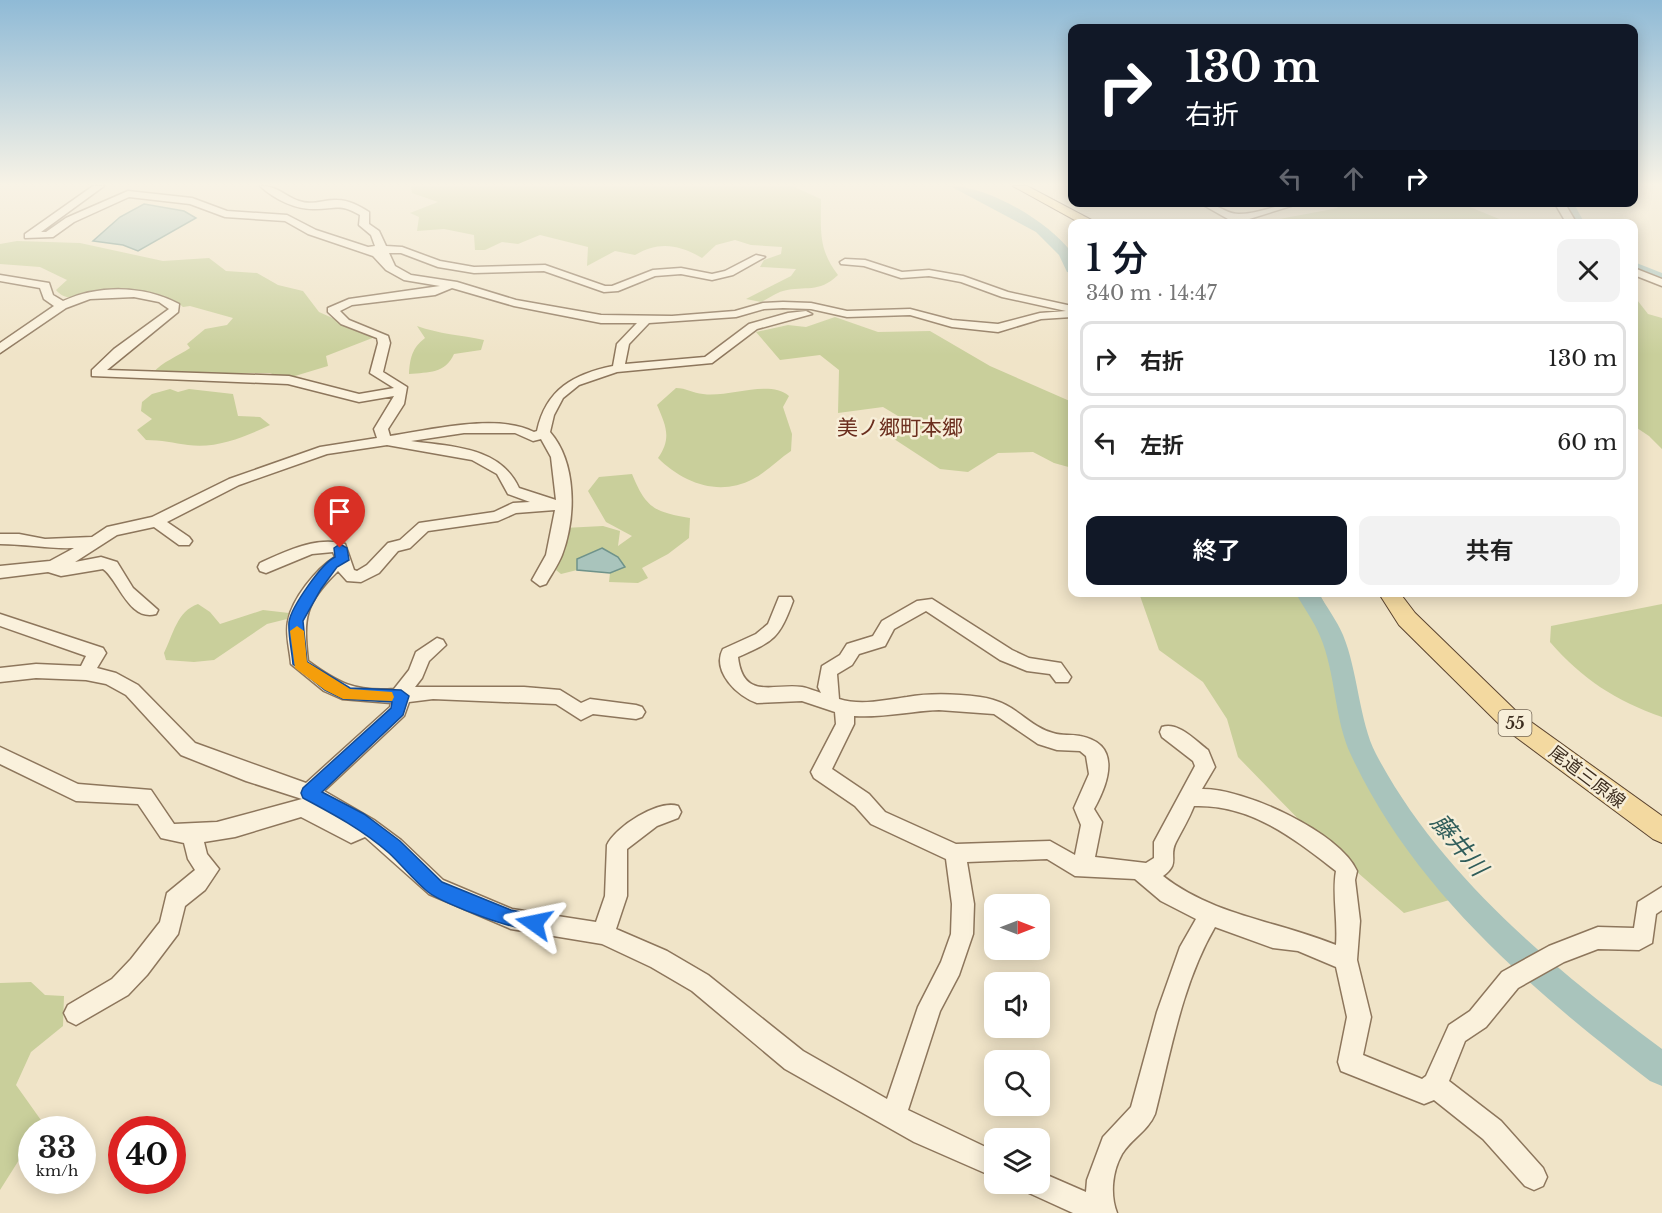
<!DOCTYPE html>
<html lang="ja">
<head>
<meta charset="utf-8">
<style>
	:root { --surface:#fff; --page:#f2f2f2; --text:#222; --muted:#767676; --line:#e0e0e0; --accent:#111827 }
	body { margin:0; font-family:"Libre Baskerville","Noto Sans JP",serif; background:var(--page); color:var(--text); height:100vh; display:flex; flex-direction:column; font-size:22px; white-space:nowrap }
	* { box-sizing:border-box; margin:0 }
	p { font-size:20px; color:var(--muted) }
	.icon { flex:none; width:33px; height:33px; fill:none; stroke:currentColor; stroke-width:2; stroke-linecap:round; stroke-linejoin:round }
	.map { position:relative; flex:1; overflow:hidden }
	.drawer { position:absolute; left:1068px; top:219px; width:570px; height:378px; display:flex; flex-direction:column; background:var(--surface); border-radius:12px; box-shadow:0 3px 15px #0003 }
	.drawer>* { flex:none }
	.banner { position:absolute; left:1068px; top:24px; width:570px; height:183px; border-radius:12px; box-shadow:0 3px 15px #0003; background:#111827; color:#fff; overflow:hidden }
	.needle { width:39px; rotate:90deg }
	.tools { position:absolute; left:984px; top:894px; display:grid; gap:12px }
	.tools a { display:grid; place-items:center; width:66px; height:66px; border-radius:12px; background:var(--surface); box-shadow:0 3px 15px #0003; font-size:30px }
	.speed { position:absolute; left:18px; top:1116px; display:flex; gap:12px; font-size:30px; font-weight:700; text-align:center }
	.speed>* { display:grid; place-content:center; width:78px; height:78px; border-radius:50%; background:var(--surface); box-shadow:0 3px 15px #0003; line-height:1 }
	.speed small { font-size:15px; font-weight:400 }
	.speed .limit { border:9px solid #d22; background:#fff; color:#111 }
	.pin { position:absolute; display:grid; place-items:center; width:51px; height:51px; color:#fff; margin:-62px -26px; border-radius:50% 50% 50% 0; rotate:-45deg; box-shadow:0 0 6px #0007 }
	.pin .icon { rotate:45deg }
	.me { position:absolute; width:66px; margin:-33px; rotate:282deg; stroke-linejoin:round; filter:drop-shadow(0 0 4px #0008) }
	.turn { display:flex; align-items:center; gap:21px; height:126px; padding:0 18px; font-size:27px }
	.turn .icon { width:78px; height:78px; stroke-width:2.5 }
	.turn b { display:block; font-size:42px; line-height:51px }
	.lanes { display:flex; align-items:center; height:57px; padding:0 18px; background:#0003; justify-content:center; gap:30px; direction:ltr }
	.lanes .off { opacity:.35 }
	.round { display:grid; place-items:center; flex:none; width:63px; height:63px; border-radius:12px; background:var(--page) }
	.headline { display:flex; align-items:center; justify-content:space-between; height:102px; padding:0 18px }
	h1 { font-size:36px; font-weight:600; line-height:45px; color:var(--accent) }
	.action { display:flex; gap:12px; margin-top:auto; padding:12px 18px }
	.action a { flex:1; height:69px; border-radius:12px; background:var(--accent); color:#fff; font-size:24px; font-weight:600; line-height:69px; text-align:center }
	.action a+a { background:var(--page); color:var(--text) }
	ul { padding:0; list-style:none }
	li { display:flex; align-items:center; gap:18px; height:75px; margin:0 12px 9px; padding:0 6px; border:3px solid var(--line); border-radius:12px }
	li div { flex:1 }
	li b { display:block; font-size:22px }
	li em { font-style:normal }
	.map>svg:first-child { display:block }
	.green { fill:#c9cf9b }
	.water { fill:#a9c4bc; stroke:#6f938a; stroke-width:1.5 }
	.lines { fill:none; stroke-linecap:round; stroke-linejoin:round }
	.river { fill:#a9c4bc; fill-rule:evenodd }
	.minor-casing { stroke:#8d765c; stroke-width:3 }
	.major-casing { stroke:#5b4430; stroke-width:2 }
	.minor { fill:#faf1dc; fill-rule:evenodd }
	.major { fill:#f3d9a0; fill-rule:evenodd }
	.route { fill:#1a73e8; stroke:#114b97; stroke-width:1.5 }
	.slow { fill:#f59e0b }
	.labels { text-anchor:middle; stroke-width:5; stroke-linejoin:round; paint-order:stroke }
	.shield { fill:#f7eed8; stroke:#756857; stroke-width:1.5 }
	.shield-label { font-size:16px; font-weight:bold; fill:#3d2e20 }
	.street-label { font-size:18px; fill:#3d2e20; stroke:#f7eed8 }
	.quarter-label { font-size:21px; fill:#6b2e1e; stroke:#f7eed8 }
	.near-water-label { font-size:24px; font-style:italic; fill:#2f5d5a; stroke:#f7eed8 }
</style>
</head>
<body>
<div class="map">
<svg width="1662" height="1213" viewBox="0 0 1662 1213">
	<rect width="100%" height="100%" fill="#f0e4c8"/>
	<g class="green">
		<path d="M411,186H792L821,199C821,231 818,249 838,275C818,294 806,285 783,291C776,293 768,299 761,302L746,299L791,276L796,269L760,267L764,260L781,254L782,247L751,245L735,240L716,245L702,258C679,244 658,241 635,255L615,251L587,266L588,247L540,235L518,244L502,242L485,250H475L474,235L444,229L417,231L419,217L410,213L438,202L412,193Z"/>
		<polygon points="1333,203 1460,203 1509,223 1258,223 1338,208"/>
		<path d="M17,241L80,243L163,261L209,258L226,271L257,273L278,285L303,291L319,312L375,337L326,356L328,366L285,379L270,373H153C162,362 178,356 190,348L187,344L205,329L227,325L233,318L190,306L183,307L177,302C155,297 131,288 108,290C91,292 69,306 56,290L67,280L40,267L0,264V244Z"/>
		<polygon points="1634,296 1648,314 1662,318 1662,449 1649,436 1634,426"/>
		<polygon points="835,317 878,332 930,331 990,366 1072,402 1072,468 1054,463 1033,452 998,453 968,472 940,469 891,437 903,419 883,407 838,413 839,370 820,355 780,360 756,332 788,325 806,327"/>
		<path d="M417,326C439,334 461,335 484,340L481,350L454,354C445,374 429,372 409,374C410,358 412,348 425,338Z"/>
		<path d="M676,388C686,388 693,393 703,394C728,398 769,379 789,396L783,407L792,434L791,451C779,459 765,473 753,479C719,497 683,483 658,458C672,438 666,426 657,405Z"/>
		<path d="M170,389L178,392L189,389L233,394L238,416L260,417L270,425C245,437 216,449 188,445C174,443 161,440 146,440L137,430L152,419L141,411L142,402L152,394Z"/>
		<path d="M632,474C646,508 654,512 690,518L689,538L668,554L642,568L648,578L638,583L609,582L610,573L624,567L578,559L577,570L561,574L556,570L564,528L603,526L620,531L618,546L632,536L606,522L588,491L599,477Z"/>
		<polygon points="1139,593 1319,593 1346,646 1368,745 1389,819 1460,897 1404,913 1310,831 1238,757 1227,719 1203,682 1159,650"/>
		<path d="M198,604L210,612L220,624L263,610L289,613L287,619L267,624L214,660L194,662L166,660L164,653C173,635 177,611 198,604Z"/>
		<path d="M1662,604V717C1616,701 1582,679 1550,642L1551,626Z"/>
		<polygon points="31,982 45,995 64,996 63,1026 31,1052 16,1085 43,1123 39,1129 32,1130 31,1141 0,1190 0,983"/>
	</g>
	<g class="water">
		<polygon points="144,204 184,211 196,218 138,251 123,245 93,241 120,217"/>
		<polygon points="602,548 618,557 625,567 610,573 577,570 577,559"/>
	</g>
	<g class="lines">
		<g class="river">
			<path d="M950,186C989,186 1049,222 1072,253V273L1067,272L1059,255L1036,232Z"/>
			<polygon points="1560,202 1573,202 1585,224 1571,224"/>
			<polygon points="1634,262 1662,273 1662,284 1634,271"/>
			<path d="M1295,592H1318C1326,606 1337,621 1343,635C1358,671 1359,721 1376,754C1439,874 1554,969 1662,1049V1086L1650,1081C1534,992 1414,891 1351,755C1334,719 1336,673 1320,636C1314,621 1303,607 1295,592Z"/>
		</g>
		<g class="minor-casing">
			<g id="minor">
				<path d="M93,186H104L41,232H46L66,218L128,191L192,198L227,211L287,215L316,230L368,247L375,246L371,235L359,225L360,215C339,203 337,209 315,209C296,210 274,199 260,186C276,185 285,196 299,201C313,206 324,199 337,200C349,200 359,206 369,212V224L379,231L386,246L402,247L440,261L474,267L545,265L605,286H612L653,270L681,268L712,274L725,271L756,255L765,257L733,275L712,280L681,274L655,276L618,291L604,292L544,271L474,273L438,267L401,253H389L395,266L411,275L457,282L516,300L601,315L672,316L735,311L763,303L783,302L811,303L847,311L910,309L952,320L998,324L1040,313L1066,311L1002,297L961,282L929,276L901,278L864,266L841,264L840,262L845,259L865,260L902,272L929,270L963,276L1008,292L1072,306V317L1041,319L998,332L952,327L910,315L847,317L811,309L783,308L764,309L736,317L649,323L629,344L625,364L705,357L749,324L788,313L806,311L812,314L757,329L712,363L617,372L579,385L563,398L554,415L550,432C577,463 576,518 562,555C558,565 551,575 546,584L540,586L532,580L546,555L555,510L516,513L498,521L428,531L410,548L398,551L379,573L361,582L347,581L338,571C305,603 303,617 308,661C338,683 355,692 394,689L409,670L416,652L437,638L443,640L446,645L429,661L422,678L415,687H524L560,690L581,703L590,699L636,705L642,707L645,712L642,717L636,719L593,714L581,720L556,704L433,699L409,702L404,716L324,791L374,820L401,840L443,880L512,909L596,922L605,896L607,845C615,827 659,799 678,806L681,812L678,818L657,826L627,849V896L616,929L667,951L708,975L803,1051L887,1099L918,1007L941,962L951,934L952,904L946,859L871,824L855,806L814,778L811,772L836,724L835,712L802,701L757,703C738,697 711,671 723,649L756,634L768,624L779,597H791L793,601C779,639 774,641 738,657C743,701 774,683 802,687C808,688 815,691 821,693L818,687L822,666L840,655L847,644L873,636L882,621L917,601L932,599L1012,650L1029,658L1061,663L1071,677L1068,682H1056L1050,674L1027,671L1000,660L926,611L894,629L885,646L859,654L852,665L837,674L839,699C861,706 885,700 907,697C930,693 957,694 980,697C1017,702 1025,725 1053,733C1062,736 1071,734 1080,736C1122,744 1109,782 1094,809L1102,822L1095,857L1146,863L1154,858V842L1195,766L1193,761L1162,737L1160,732L1162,727C1178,721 1196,741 1208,750L1215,767L1202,789C1243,788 1340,832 1357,871L1355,880L1360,921L1357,960L1371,1017L1363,1055L1422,1079L1426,1076L1449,1025L1470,1011L1502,972L1549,946L1598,927L1634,928L1638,902L1662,887V910L1656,914L1652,943L1639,950L1598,949L1564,962L1518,988L1486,1027L1465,1041L1449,1081L1501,1121L1543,1168L1547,1177L1543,1186L1534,1190L1525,1186L1483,1139L1434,1100L1424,1104L1341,1071L1338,1062L1347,1017L1336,967L1298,951L1273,948L1215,927C1182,984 1171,1051 1155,1114C1148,1131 1131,1139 1122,1154C1112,1172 1110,1195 1117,1213H1073L1029,1193L1025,1184H1040V1172L1086,1192L1087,1180L1103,1137L1131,1107L1157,1012L1180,947L1196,919L1161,901L1135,879L1075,876L1047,859L967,862L974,904L973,934L959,975L940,1011L908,1110L994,1151V1177L914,1142L785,1069L692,991L651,967L602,944L511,929L429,894L365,837L351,843L301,817L235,837L204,842L207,854L219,869L205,890L185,906L178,934L147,975L128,995L76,1025L68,1021L64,1013L68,1005L112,979L131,959L160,922L167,893L195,870L188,859L184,843L161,838L138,804L76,801L0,764V747L78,784L151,790L174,824L217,822L302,799L246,781L181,755L126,695L106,684L86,680L36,678L0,682V668L36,664L81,666L86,656L0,626V614L103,648L106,653L97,668L116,673L138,685L195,743L306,783L390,707L391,703L342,699L324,691L291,664C290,650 285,635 288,621C292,599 316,569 335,557L333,552L312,554L266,573L260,571L258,567L260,563C287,551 316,536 345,544L354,570L357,571L367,565L388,543L400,540L419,523L494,512L513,503L530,502L508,494L497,474L472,460L387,445L327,454L239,485L167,522L189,537L192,541L189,545H179L154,527L117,535L75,562L101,557L117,562L133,588L158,610L156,614C129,622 118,579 103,569L61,576L48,572L0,578V566L50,561L74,548C49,549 25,544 0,544V534H19L45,539L92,537L107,527L152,517L229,479L320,447L377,438L374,429L394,396L359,402L288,384L92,376V370L114,349L169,309L159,302L134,297L90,299L66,308L0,353V343L54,306L44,299L40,288L0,281V275L49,283L53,295L63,301C99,285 143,285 179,304L178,312L107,370L289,376L359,394L394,388L370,373L378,343L377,338L341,324L328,312V308L349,299L440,286L404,280L386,270L373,256L308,234L285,221L225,217L190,204L129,197L74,222L53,237L25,238V234ZM452,288L514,306L601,323H637L617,344L613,366C574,374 546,389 537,431L534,432C498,413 430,430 390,436L388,429L404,404L407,387L383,372L390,343L388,336L349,320L340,311L352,305L435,295ZM464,433H515L533,441L541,439L551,457L556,500L519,488C500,446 451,447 411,441ZM939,710L994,714L1038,744L1057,750L1080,751L1086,756L1089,774L1074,808L1081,825L1075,855L1050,841L956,844L885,812L869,794L832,769L854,724V716C883,718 910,711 939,710ZM1194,806C1251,804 1293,838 1336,871C1332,894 1338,920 1336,945C1278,921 1214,916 1163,876C1181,863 1168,857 1176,842C1182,830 1189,819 1194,806Z"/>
				<path d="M1198,202C1216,202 1225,214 1239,214C1261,214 1281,202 1304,202L1246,220L1228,219Z"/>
				<polygon points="1554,202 1564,202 1577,224 1567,224"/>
				<polygon points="1634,268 1662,279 1662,286 1634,275"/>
			</g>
		</g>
		<g class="major-casing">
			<g id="major">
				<polygon points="1013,186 1027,186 1099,224 1082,224"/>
				<polygon points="1378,592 1399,592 1415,613 1517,712 1662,816 1662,843 1653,839 1501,726 1399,625"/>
			</g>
		</g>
		<use href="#minor" class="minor"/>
		<use href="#major" class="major"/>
	</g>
	<linearGradient id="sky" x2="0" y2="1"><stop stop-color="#8fbad6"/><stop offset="0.52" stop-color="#f8f3e6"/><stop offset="1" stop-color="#f8f3e6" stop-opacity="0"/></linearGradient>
	<rect width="1662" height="355" fill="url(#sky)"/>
	<path class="route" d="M340,544L347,548L349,560L337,567L321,589L303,621L307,662L350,688L401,690L409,696L403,715L322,792L364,814L400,841L442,882L511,910L540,916L543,923L540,929C524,935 443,904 428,892C414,881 402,865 389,853C363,830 333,814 303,798L301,793L303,788L391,708L392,702L343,699L325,690L293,664C292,651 288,635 289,622C291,607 322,563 335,557L334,548Z"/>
	<polygon class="slow" points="297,626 304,631 307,662 350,689 392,692 394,697 392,701 343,699 325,690 295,668 290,631"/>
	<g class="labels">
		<rect class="shield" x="1498.5" y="710" width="33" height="26" rx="4.5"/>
		<g class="shield-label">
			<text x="1515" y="729">55</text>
		</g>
		<g class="street-label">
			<text transform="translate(1587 777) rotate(37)" y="6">尾道三原線</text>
		</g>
		<g class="quarter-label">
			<text x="900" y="435">美ノ郷町本郷</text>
		</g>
		<g class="near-water-label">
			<text transform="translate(1459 845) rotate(50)" y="8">藤井川</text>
		</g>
	</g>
</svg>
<div class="tools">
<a><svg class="needle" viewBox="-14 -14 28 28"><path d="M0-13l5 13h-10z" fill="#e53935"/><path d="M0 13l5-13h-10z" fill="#767676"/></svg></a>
<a><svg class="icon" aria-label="sound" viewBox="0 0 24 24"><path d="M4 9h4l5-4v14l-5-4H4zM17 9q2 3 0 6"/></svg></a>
<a><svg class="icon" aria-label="search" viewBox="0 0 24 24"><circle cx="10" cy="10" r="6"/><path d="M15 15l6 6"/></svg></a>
<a><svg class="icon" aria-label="layers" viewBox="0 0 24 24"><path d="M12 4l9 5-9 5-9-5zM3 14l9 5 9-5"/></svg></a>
</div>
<div class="speed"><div>33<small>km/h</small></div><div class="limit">40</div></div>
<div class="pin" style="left:340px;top:548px;background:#d93025"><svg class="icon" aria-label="arrive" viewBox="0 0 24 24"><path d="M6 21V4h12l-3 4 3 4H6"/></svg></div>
<svg class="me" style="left:534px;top:923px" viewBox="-20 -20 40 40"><path d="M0-17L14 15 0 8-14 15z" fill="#1a73e8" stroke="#fff" stroke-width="4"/></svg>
<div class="banner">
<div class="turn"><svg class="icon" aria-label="right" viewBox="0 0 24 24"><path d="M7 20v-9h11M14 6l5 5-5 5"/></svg><div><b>130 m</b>右折</div></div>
<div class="lanes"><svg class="icon off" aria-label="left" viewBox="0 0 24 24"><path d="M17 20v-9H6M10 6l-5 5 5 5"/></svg><svg class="icon off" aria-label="ahead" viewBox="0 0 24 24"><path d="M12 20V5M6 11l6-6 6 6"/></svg><svg class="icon" aria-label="right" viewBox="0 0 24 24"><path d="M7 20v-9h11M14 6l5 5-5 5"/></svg></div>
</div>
<section class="drawer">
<div class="headline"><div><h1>1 分</h1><p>340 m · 14:47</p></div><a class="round"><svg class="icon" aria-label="close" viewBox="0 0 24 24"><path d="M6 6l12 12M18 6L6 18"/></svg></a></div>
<ul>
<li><svg class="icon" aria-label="right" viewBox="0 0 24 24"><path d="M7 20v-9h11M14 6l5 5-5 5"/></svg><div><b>右折</b></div><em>130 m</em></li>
<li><svg class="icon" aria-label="left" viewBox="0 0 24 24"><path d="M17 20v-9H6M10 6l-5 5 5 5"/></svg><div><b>左折</b></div><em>60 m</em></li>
</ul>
<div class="action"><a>終了</a><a>共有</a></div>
</section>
</div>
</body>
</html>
